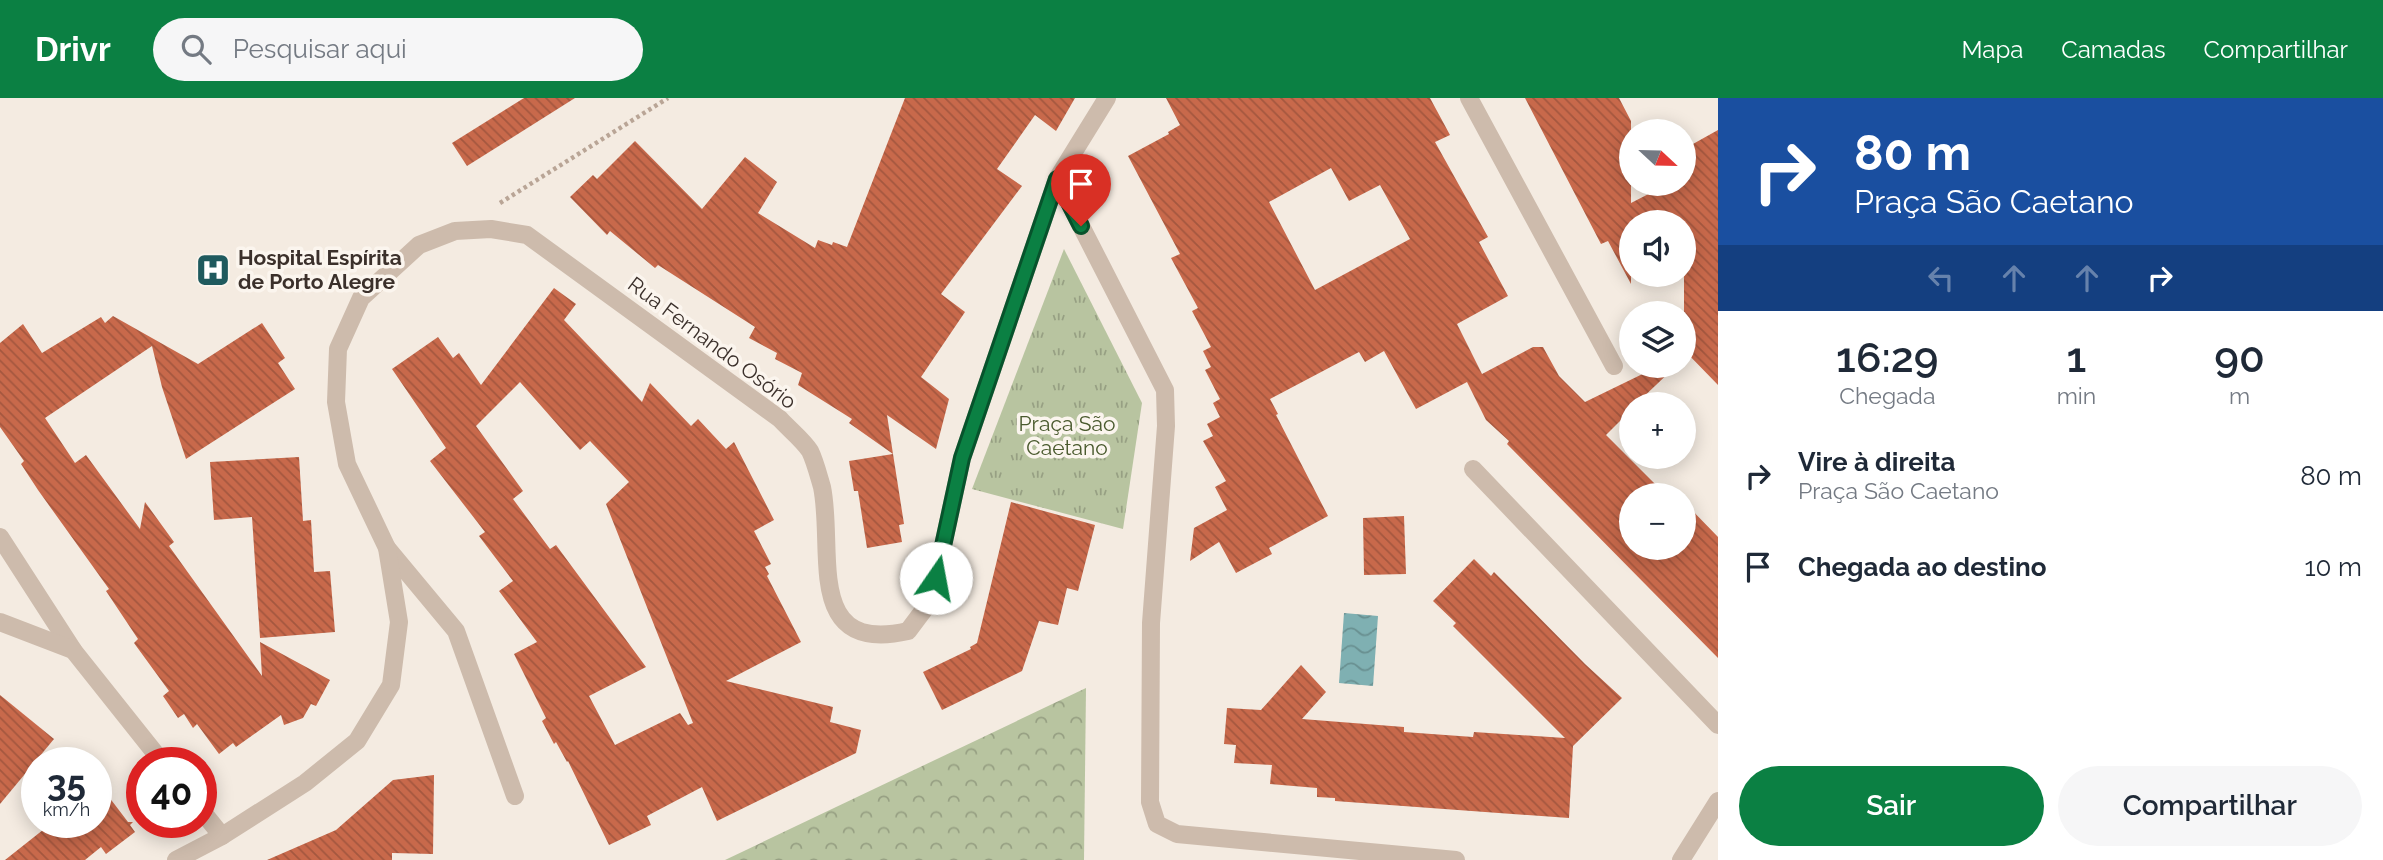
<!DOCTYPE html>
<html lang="pt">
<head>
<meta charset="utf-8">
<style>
	:root { --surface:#fff; --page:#f6f6f7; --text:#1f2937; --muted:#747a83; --accent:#0b8043 }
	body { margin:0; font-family:Raleway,sans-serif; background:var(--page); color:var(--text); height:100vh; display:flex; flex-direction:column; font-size:26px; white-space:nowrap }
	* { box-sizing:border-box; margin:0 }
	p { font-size:23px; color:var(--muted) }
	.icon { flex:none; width:38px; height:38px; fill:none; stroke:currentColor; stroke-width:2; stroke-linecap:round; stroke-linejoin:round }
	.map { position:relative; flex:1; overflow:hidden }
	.drawer { display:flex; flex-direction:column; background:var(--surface); width:665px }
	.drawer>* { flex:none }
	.hud { background:#1a4fa0; color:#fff; overflow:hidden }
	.needle { width:46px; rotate:112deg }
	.buttons { position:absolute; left:1619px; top:21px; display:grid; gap:14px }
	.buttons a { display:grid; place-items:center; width:77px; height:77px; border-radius:50%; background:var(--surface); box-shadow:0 4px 18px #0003; font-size:35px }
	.speed { position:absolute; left:21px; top:649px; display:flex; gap:14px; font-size:35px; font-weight:700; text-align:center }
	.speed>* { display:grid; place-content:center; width:91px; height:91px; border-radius:50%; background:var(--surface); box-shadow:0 4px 18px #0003; line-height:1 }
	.speed small { font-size:18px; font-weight:400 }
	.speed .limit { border:10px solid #d22; background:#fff; color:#111 }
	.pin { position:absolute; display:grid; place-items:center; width:60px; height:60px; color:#fff; margin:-72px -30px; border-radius:50% 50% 50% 0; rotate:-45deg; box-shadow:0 0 7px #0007 }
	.pin .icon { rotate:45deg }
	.me { position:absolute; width:77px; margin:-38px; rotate:12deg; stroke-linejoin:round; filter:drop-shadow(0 0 5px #0008) }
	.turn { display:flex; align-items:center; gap:24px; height:147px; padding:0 21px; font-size:32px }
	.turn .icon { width:91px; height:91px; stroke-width:2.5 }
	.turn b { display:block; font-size:49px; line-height:60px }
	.lanes { display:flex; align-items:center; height:66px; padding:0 21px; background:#0003; justify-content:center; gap:35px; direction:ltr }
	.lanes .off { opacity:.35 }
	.eta { display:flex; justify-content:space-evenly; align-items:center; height:119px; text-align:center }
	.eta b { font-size:42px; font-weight:600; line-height:49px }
	.button { display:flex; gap:14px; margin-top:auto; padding:14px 21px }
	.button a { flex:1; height:80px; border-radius:42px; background:var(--accent); color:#fff; font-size:28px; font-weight:600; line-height:80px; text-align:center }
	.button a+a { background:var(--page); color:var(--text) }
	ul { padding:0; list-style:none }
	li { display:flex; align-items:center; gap:21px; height:91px; padding:0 21px }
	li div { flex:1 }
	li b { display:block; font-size:26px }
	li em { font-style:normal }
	header { display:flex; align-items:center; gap:42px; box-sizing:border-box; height:98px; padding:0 35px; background:var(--accent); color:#fff }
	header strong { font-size:33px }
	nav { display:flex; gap:38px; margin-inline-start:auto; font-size:24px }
	.search { width:490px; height:63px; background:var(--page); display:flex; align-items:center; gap:18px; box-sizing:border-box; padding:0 24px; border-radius:38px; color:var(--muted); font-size:26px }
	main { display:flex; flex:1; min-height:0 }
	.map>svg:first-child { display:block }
	.forest { fill:url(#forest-crowns) }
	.park { fill:url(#park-tufts) }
	.water { fill:url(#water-waves) }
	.building { fill:url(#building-back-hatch); fill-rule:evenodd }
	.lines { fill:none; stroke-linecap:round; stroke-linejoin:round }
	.path { stroke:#b9a596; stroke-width:4.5; stroke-dasharray:3.5 3.5; stroke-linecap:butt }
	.minor { stroke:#cdbbac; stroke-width:18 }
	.tertiary { stroke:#cdbbac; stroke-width:18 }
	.route-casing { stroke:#07532c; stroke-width:18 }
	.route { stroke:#0b8043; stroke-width:12 }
	.labels { text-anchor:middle; stroke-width:7; stroke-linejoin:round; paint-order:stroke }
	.poi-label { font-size:21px; font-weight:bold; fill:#3b302b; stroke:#fbf5ee; text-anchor:start }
	.street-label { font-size:21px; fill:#3b302b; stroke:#fbf5ee }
	.park-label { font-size:21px; fill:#4a5a2e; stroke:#fbf5ee }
</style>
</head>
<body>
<header>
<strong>Drivr</strong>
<div class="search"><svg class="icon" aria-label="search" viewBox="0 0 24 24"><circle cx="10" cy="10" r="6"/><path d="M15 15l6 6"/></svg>Pesquisar aqui</div>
<nav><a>Mapa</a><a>Camadas</a><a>Compartilhar</a></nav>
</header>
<main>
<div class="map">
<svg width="1718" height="762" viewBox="0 0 1718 762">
	<defs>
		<pattern id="forest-crowns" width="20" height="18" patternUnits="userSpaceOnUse" patternTransform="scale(1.75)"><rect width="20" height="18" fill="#b8c4a0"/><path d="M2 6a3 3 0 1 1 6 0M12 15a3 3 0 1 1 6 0" fill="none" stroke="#97a083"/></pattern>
		<pattern id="park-tufts" width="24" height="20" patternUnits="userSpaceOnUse" patternTransform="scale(1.75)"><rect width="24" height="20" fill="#b8c4a0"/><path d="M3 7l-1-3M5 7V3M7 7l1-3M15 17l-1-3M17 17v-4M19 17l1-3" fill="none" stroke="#97a083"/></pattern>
		<pattern id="water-waves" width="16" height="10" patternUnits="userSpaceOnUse" patternTransform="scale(1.75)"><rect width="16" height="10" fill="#7fb0b2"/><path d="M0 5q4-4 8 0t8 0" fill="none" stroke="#699091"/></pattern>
		<pattern id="building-back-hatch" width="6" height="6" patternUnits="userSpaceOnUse" patternTransform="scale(1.75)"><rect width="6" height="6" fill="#c8694b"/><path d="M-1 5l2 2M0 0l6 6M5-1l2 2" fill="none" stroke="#a4573f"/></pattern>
	</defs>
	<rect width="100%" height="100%" fill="#f4ebe1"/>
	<polygon class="forest" points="1086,590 1084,762 725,762"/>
	<polygon class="park" points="1064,151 1142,305 1123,431 972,391"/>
	<polygon class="water" points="1344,515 1378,518 1373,588 1339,585"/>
	<g class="building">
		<polygon points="524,0 575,0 467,68 452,45"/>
		<polygon points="905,0 1075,0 1056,33 1035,17 997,71 1022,88 941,196 965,214 921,279 949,301 936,351 887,317 893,356 849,325 852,321 798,287 802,275 775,261 777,255 749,240 755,229 658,167 655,170 610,133 607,137 570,99 593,77 597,81 635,43 702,111 745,59 777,84 758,115 815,150 818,142 832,147 833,144 847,149"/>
		<path d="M1166,0H1430L1450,37L1435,44L1488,139L1479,144L1508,198L1457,226L1482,276L1533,249H1543L1559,278L1585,304L1659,268H1676L1636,306H1631V312L1606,337L1666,397H1631V450H1684V404L1718,439V560L1507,346L1509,343L1486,322L1467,284L1416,311L1384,253L1365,264L1359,254L1270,301L1278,316L1276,317L1328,418L1269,450L1272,456L1236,475L1219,444L1190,463L1194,430L1227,412L1215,389L1226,383L1203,343L1213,338L1207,326L1220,319L1213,305L1220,301L1205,272L1211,269L1203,253L1211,249L1192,213L1198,210L1171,160L1180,156L1128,58L1169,36L1168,34L1180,27ZM1331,70L1349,103L1380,87L1410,141L1315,192L1269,104Z"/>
		<polygon points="1525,0 1619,0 1631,23 1631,105 1668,86 1684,86 1684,78 1692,73 1684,56 1684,51 1718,32 1718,287 1684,252 1684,124 1631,124 1631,186 1608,143 1601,146"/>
		<path d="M554,190L576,206L564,222L642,304L650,285L691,328L698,321L726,351L734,344L774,422L754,433L771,466L765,469L769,476L767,478L801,544L726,583L833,609L830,624L861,632L856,655L717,723L702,689L647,718L651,727L609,747L568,663L567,664L556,644L554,646L542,623L546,620L514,556L537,544L499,493L513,483L479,438L485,434L430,363L446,350L392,271L438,239L453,260L459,255L481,287ZM520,284L580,352L590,343L629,384L606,406L693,625L688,627L680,615L615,647L589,598L646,569L556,447L550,451L513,401L523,393L476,328Z"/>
		<polygon points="113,218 198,266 262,225 285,260 278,265 295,291 186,361 162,289 152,248 45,320 75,365 86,357 140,431 145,404 174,444 169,448 262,578 260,544 330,582 316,608 311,606 303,620 284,627 281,617 236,649 233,645 219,656 197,626 193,630 184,616 178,620 163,598 169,593 134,545 138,541 106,493 109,491 38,392 21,366 24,363 0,329 0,245 23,226 42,255 101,219 105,225"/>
		<polygon points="893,356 904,426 899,427 902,444 867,450 858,393 854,393 849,363"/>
		<polygon points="299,359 303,423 311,422 314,474 330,473 335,534 260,540 252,419 214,422 210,364"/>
		<polygon points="1011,404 1095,427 1078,493 1067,490 1058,527 1039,523 1022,573 942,612 923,574 971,551 970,549 977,545"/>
		<polygon points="1404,418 1406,476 1364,477 1363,420"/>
		<polygon points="1474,461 1491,478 1494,474 1585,566 1622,600 1573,648 1569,720 1335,703 1335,700 1317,699 1317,690 1270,686 1272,667 1234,665 1236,647 1224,646 1227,610 1261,612 1301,567 1326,594 1302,621 1404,629 1404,634 1473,639 1474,634 1565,640 1453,528 1456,525 1433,503"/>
		<polygon points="0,597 54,641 0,706"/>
		<polygon points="434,677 433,756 392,755 392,762 267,762 336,732 393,682"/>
		<polygon points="96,682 128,724 133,724 130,727 135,734 106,756 101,749 85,762 5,762 53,724 96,724"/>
	</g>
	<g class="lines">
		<polyline class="path" points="500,105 668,0"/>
		<g class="minor">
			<polyline points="1469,0 1614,268"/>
			<polyline points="1057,81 1165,292 1166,328 1151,525 1150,704 1157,726 1177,736 1456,762"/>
			<polyline points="1473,371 1718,627"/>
			<polyline points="0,439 73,552"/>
			<polyline points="387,450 456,533 515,698"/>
			<polyline points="176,762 222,738"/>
			<polyline points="1681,762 1718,703"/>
		</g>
		<g class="tertiary">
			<polyline points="0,524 73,552 163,665"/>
			<path d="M201,712L222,738L305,685L357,643L391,587L399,524L387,450L347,366L336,304L338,251L361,200L419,147L455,133L491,131L527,137L780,321C789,331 803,342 810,353C815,363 819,379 822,389C835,452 803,557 908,533L926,509L936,480L962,360L1057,81L1107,0"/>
		</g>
	</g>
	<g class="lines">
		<g class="route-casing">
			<polyline id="route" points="936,480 962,360 1057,81 1081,128"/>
		</g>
		<use href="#route" class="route"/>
	</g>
	<defs>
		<g id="hospital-square" transform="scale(1.75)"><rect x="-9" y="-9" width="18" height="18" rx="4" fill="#1f5a5e" stroke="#fbf5ee"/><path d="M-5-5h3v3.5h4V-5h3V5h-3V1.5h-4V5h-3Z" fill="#fff"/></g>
	</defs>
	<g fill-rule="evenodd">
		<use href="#hospital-square" x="213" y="172"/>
	</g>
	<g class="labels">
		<g class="poi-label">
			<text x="238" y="167">Hospital Espírita<tspan x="238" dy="24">de Porto Alegre</tspan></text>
		</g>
		<g class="street-label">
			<text transform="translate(712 245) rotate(37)" y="7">Rua Fernando Osório</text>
		</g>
		<g class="park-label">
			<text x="1067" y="333">Praça São<tspan x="1067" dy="24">Caetano</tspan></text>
		</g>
	</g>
</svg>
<div class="buttons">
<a><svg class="needle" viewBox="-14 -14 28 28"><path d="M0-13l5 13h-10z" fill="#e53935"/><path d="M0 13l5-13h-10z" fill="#747a83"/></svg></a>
<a><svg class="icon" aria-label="sound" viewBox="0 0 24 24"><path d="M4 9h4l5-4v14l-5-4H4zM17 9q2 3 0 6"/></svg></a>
<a><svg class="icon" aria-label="layers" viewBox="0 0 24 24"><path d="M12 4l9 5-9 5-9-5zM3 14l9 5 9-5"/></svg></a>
<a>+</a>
<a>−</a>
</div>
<div class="speed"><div>35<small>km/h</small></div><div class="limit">40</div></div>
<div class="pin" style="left:1081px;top:128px;background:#d93025"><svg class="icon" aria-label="arrive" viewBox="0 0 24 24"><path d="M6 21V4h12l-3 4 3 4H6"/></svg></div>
<svg class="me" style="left:936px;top:480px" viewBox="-20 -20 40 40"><circle r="19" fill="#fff"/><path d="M0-13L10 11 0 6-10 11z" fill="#0b8043"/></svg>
</div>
<section class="drawer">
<div class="hud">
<div class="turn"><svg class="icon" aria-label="right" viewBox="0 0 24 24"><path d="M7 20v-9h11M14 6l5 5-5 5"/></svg><div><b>80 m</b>Praça São Caetano</div></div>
<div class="lanes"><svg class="icon off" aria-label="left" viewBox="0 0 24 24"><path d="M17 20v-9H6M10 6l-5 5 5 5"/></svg><svg class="icon off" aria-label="ahead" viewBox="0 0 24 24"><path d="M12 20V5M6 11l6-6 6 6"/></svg><svg class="icon off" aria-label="ahead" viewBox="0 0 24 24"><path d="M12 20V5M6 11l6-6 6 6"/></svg><svg class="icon" aria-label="right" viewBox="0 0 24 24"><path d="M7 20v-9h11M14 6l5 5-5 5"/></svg></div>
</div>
<div class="eta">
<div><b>16:29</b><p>Chegada</p></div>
<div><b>1</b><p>min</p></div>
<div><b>90</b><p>m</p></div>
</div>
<ul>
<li><svg class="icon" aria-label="right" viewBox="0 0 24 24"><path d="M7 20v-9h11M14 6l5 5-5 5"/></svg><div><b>Vire à direita</b><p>Praça São Caetano</p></div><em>80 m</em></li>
<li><svg class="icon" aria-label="arrive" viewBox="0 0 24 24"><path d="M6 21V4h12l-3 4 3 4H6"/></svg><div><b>Chegada ao destino</b></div><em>10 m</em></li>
</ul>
<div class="button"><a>Sair</a><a>Compartilhar</a></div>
</section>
</main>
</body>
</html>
